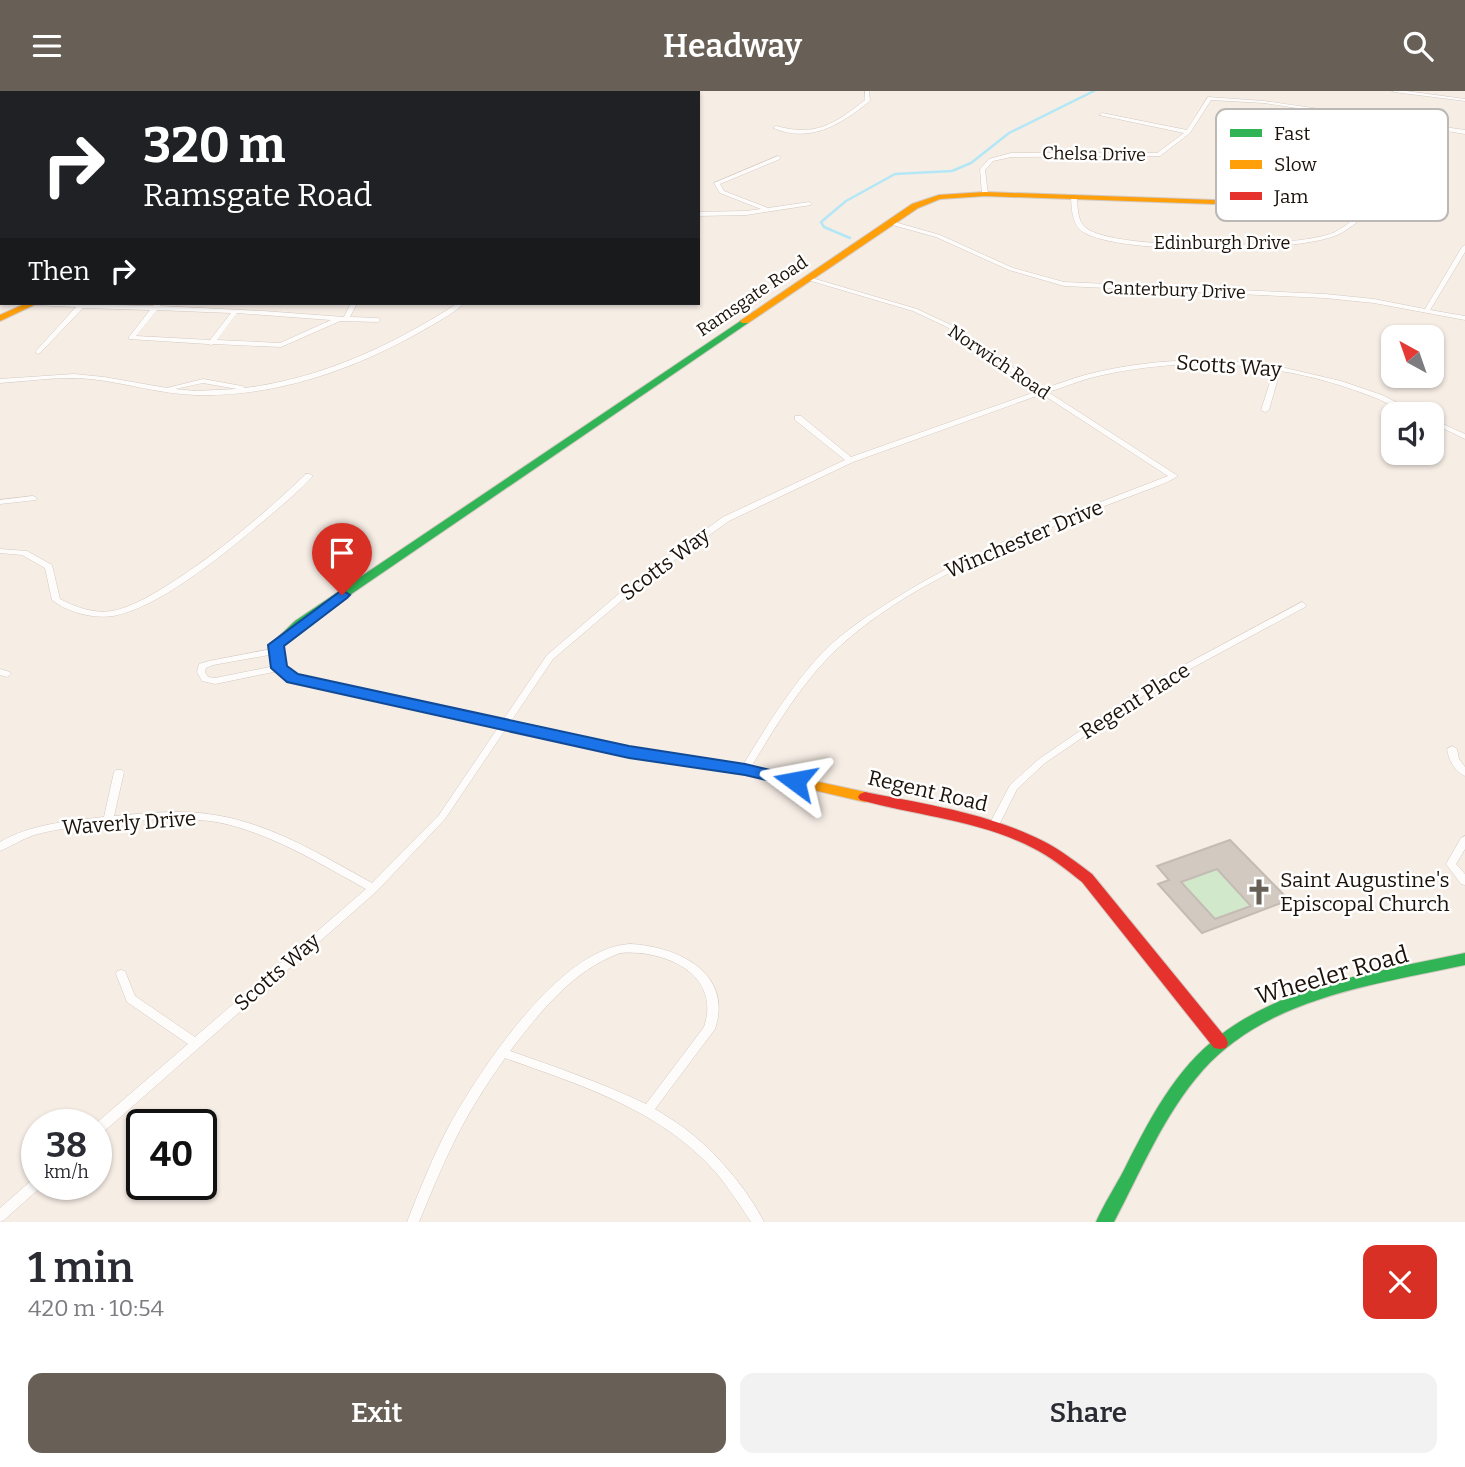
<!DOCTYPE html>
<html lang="en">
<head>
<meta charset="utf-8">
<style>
	:root { --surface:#fff; --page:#f2f2f3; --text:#2b2b33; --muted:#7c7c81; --accent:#685f56 }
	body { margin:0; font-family:Bitter,serif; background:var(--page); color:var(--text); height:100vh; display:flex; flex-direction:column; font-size:26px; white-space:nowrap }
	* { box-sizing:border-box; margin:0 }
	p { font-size:23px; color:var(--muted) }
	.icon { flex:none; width:38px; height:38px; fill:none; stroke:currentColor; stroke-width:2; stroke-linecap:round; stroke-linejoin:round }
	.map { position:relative; height:1131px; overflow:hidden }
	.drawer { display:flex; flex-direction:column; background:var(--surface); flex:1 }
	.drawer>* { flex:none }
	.top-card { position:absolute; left:0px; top:0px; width:700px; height:214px; box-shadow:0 2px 5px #0004; background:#202124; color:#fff; overflow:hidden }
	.needle { width:46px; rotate:320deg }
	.controls { position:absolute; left:1381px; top:234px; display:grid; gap:14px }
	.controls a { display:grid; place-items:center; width:63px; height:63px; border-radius:14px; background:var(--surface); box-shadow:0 2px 5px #0004; font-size:35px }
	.speed { position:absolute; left:21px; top:1018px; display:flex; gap:14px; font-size:35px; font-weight:700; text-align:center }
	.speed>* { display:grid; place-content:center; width:91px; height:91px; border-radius:50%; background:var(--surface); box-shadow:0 2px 5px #0004; line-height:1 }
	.speed small { font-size:18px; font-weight:400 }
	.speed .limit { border:4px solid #111; border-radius:10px; background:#fff; color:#111 }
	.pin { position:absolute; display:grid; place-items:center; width:60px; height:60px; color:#fff; margin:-72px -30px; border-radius:50% 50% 50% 0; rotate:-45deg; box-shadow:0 0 7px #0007 }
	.pin .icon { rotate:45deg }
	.me { position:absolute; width:77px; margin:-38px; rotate:283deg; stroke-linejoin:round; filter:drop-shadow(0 0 5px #0008) }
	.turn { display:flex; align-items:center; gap:24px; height:147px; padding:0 28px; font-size:32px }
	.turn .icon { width:91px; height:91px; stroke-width:2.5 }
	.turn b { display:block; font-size:49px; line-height:60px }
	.then { display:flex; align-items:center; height:66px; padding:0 28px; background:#0003; gap:14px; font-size:26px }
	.round { display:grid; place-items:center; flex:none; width:74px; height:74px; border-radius:14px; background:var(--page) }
	.summary { display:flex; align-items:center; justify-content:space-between; height:119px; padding:0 28px }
	h1 { font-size:42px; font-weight:600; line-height:52px }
	.action { display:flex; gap:14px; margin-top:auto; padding:14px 28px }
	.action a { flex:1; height:80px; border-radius:14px; background:var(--accent); color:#fff; font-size:28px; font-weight:600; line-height:80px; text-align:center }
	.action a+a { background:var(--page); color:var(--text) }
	header { display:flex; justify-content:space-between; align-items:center; height:91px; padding:0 28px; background:var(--accent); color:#fff; font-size:32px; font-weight:600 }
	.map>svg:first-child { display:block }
	.green { fill:#d2e8cb }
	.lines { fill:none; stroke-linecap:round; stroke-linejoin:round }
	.stream { stroke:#b4e7f6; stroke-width:2.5 }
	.building { fill:#d2c9c1; stroke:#c4bcb4; stroke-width:2; fill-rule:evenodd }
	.street-casing { stroke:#d3c9c1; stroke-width:1 }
	.fast-casing { stroke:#d3c9c1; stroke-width:2 }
	.slow-casing { stroke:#d3c9c1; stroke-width:2 }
	.jam-casing { stroke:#d3c9c1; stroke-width:2 }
	.street { fill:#fefcfb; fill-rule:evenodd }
	.fast { fill:#30b455; fill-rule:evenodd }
	.slow { fill:#ff9f0a; fill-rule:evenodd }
	.jam { fill:#e5322d; fill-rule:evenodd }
	.route { fill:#1a73e8; stroke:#114b97; stroke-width:2 }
	.labels { text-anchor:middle; stroke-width:5; stroke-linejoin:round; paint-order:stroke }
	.far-street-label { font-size:18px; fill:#1c1209; stroke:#fff }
	.street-label { font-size:21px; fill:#1c1209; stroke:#fff }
	.poi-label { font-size:21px; fill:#1c1209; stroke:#fff; text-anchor:start }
	.near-street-label { font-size:24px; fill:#1c1209; stroke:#fff }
	.key { fill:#fff; stroke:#bbb8b5; stroke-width:2 }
	.key-label { font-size:19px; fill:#1c1209 }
</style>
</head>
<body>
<header><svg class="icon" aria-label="menu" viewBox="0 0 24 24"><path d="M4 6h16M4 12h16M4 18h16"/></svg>Headway<svg class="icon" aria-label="search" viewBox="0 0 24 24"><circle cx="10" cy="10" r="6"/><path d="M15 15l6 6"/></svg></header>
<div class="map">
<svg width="1465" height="1131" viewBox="0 0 1465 1131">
	<rect width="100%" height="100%" fill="#f6ede5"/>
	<polygon class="green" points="1223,776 1223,785 1251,815 1215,828 1181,791"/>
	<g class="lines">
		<polyline class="stream" points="850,147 824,136 821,131 846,110 895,83 952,80 971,72 1009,42 1094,0"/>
	</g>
	<path class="building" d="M1230,749L1289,809L1202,842L1158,793L1169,789L1157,775ZM1217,778L1251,815L1215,828L1181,791Z"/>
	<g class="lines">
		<g class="street-casing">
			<g id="street">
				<polygon points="275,0 282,0 280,2 272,2"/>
				<path d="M865,0H869L870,10C841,33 811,53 773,37L776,35C817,46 834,33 865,9Z"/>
				<polygon points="1392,0 1406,0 1465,8 1465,10 1394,1"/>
				<path d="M1208,6L1264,10L1465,39V43L1428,37C1426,44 1425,51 1422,57C1410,82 1361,134 1337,144C1296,162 1120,164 1083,141C1072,134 1072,119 1071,107L1074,105L1077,107C1078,117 1077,130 1086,137C1115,160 1300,158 1335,141C1359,129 1405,81 1417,57C1420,50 1421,43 1423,36L1264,12L1211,9L1190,42L1160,65L1011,66L993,70L985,79L988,103L985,105L982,103L980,78L989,68L1011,62H1157L1184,42L1099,24L1102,22L1187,39Z"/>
				<polygon points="778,65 781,67 780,68 720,93 724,100 768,117 809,111 812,113 811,114 746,124 698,125 698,121 746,120 761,118 720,102 714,92"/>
				<polygon points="891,130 940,144 1013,177 1064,191 1325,203 1374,208 1425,218 1462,156 1465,154 1465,161 1430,219 1465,225 1465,229 1374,212 1325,207 1064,195 1009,179 936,146 889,133 889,131"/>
				<path d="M808,187H812L917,218L951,234L1044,298C1057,293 1071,288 1085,284C1147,268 1212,265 1275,275L1278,274L1281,276L1341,290L1382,304L1422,324C1406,324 1391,313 1376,307C1345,295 1313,285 1280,280L1269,319L1265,321L1261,319L1274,279C1213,269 1150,272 1090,287C1076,291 1062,297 1048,301L1178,385C1167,392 1152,397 1139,402C1109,413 1079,425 1050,437C970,469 873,513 816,580C790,611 769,646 748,681H742L740,679C765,638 790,596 823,561C844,540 870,523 896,507C980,454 1076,421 1168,385L1042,303L853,371L729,430L640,494L553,568L445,728L377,800L100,1044L96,1045V1034H94L188,953L127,911L116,883L117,880L121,879L125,880L135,905L195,946L366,798C322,774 279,747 230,734C187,723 141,729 97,734C76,736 55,738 34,744C22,748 12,755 0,760V751C31,733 68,730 104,726L114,681L116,679H122L124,681L114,725C147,722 182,718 215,724C272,733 323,765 372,792L439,724L547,564L634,490L723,426L845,369L795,329V325H801L851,366L1038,300L947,236L913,220L808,189Z"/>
				<path d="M31,212L153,215L156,212H162L160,215L263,220L344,226L351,212H357L350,226L378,227L381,229L378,231L340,230L281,256L214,253L211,254L208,253L129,248V246L150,219L83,217L40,262L38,263L35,261L36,260L76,216L34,214ZM157,219L231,222L210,249L136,245ZM237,222L331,229L280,252L217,249Z"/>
				<path d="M458,212H465C452,223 436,232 420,241C353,279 275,306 196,304C161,303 126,292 91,288C60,285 30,290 0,292V288L74,283L104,286L167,297L203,288L242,295L245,297C323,287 393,254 458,212ZM203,292L237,298L195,300L175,298Z"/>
				<polygon points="1432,328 1465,343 1465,348 1432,332"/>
				<path d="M306,383H309L313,385C297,402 279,417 261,432C225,462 159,517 113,525C93,528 67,521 52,509L45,477L22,464L0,462V458L27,460L52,474L60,508C75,516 94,523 112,520C133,516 153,503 171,492C219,461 264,423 306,383Z"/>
				<polygon points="33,405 37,407 36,409 0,413 0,409"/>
				<polygon points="1302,511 1306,514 1305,516 1153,598 1045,672 1017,698 998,736 990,736 989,734 1010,694 1039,668 1147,594"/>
				<polygon points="277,557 281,560 280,562 213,574 206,577 205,581 208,586 215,587 280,574 284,577 283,579 215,593 202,590 197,581 199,573 209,570"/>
				<polygon points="0,578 10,581 11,583 7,586 0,584"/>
				<path d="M1452,655L1457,658L1459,668L1465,676V685C1454,680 1449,669 1447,658Z"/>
				<polygon points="1465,745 1465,758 1456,773 1465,783 1465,794 1461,793 1446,773 1461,747"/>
				<path d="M630,853C676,855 734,881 715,938L655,1018C665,1024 674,1030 683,1036C715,1060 746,1096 764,1131H751C736,1108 721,1085 702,1067C647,1014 574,992 505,967C486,994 468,1022 454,1051C441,1077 430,1104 419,1131H407C420,1098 433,1065 450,1033C481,978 560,856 630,853ZM620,862C664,858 722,883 704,936L646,1013C602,992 556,976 510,960C540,921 573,879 620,862Z"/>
				<polygon points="37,1087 37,1094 42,1094 41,1096 4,1129 0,1131 0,1117 33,1088"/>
			</g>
		</g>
		<g class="fast-casing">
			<g id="fast">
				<rect x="0" y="49" width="2" height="4"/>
				<rect x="0" y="90" width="2" height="6"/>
				<rect x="0" y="113" width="2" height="4"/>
				<polygon points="745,227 748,228 748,232 303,536 282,555 286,576 296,584 329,591 331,594 329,597 325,598 288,590 274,577 270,554 295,530"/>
				<path d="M1465,862V874C1374,894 1269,906 1203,979C1164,1023 1141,1080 1114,1131H1096C1104,1113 1115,1096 1124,1079C1148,1031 1175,978 1219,945C1288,892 1382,880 1465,862Z"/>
			</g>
		</g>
		<g class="slow-casing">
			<g id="slow">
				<polygon points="343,0 351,0 342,2"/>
				<polygon points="377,0 385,0 376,2"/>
				<polygon points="1311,18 1317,19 1263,97 1242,109 1214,113 985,105 940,108 918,117 748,232 742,232 740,230 912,113 939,104 985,101 1214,109 1237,105 1257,93"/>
				<polygon points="0,172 2,172 2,177 0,178"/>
				<polygon points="2,186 2,192 0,193 0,187"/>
				<polygon points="27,212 38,212 0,230 0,224"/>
				<polygon points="325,590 629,657 745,675 865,701 870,703 872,706 870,709 865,711 745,683 629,665 321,597 319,594 321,591"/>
			</g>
		</g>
		<g class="jam-casing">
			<g id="jam">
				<polygon points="118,0 117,2 110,2 111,0"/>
				<polygon points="321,0 329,0 320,2"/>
				<path d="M865,701C924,713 988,722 1043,750C1061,759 1076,771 1092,783L1226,947L1228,952L1226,957L1220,958L1214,957L1082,791C1066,778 1051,766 1033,757C979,729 918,725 860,709L858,706L860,703Z"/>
			</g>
		</g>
		<use href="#street" class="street"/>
		<use href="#fast" class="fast"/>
		<use href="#slow" class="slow"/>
		<use href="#jam" class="jam"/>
	</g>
	<polygon class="route" points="342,499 350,504 347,507 284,555 287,575 298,583 629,655 745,673 801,686 803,690 795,696 745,684 629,667 287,591 271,577 268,554"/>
	<defs>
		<g id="church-bare" transform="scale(2.1)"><path d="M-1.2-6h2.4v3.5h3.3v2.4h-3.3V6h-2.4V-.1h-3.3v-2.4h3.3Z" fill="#685f56" stroke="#fff" stroke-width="2.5" paint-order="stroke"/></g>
	</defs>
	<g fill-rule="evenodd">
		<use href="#church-bare" x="1259" y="801"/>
	</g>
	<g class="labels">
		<g class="far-street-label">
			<text transform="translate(1094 63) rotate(1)" y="6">Chelsa Drive</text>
			<text x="1222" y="158">Edinburgh Drive</text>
			<text transform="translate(1174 199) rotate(2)" y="6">Canterbury Drive</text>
			<text transform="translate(752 205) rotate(-34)" y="6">Ramsgate Road</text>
			<text transform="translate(999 271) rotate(34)" y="6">Norwich Road</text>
		</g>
		<g class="street-label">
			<text transform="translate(1229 275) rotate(4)" y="7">Scotts Way</text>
			<text transform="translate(1024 448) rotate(-23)" y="7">Winchester Drive</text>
			<text transform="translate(665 473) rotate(-37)" y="7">Scotts Way</text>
			<text transform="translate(1135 610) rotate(-32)" y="7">Regent Place</text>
			<text transform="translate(928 700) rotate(13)" y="7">Regent Road</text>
			<text transform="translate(129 732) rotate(-4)" y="7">Waverly Drive</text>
			<text transform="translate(277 881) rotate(-41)" y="7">Scotts Way</text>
		</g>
		<g class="poi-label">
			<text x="1280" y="796">Saint Augustine's<tspan x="1280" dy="24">Episcopal Church</tspan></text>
		</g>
		<g class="near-street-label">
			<text transform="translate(1332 884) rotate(-16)" y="8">Wheeler Road</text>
		</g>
	</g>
	<rect x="1216" y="18" width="232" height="112" rx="10" class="key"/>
	<rect x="1230" y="38" width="32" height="8" fill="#30b455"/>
	<rect x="1230" y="69" width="32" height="9" fill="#ff9f0a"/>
	<rect x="1230" y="101" width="32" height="8" fill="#e5322d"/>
	<g class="key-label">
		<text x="1274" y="49">Fast</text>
		<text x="1274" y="80">Slow</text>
		<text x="1274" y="112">Jam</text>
	</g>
</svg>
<div class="controls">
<a><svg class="needle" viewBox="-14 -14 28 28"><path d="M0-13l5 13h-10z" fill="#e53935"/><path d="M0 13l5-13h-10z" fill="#7c7c81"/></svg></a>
<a><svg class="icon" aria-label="sound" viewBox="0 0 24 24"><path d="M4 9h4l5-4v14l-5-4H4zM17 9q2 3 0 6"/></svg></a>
</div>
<div class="speed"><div>38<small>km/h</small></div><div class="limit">40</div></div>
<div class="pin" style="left:342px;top:504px;background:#d93025"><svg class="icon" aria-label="arrive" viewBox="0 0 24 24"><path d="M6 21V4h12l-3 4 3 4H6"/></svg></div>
<svg class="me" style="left:795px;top:690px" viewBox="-20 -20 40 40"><path d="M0-17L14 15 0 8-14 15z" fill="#1a73e8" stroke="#fff" stroke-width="4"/></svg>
<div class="top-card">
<div class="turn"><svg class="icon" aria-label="right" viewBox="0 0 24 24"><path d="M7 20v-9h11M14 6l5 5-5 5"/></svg><div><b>320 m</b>Ramsgate Road</div></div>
<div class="then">Then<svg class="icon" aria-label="right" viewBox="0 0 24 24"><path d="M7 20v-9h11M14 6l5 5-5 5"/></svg></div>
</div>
</div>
<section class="drawer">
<div class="summary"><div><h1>1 min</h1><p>420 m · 10:54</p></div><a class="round" style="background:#d93025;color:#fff"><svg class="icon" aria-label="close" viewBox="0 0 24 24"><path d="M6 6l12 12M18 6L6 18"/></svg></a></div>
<div class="action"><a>Exit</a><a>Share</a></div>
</section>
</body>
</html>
